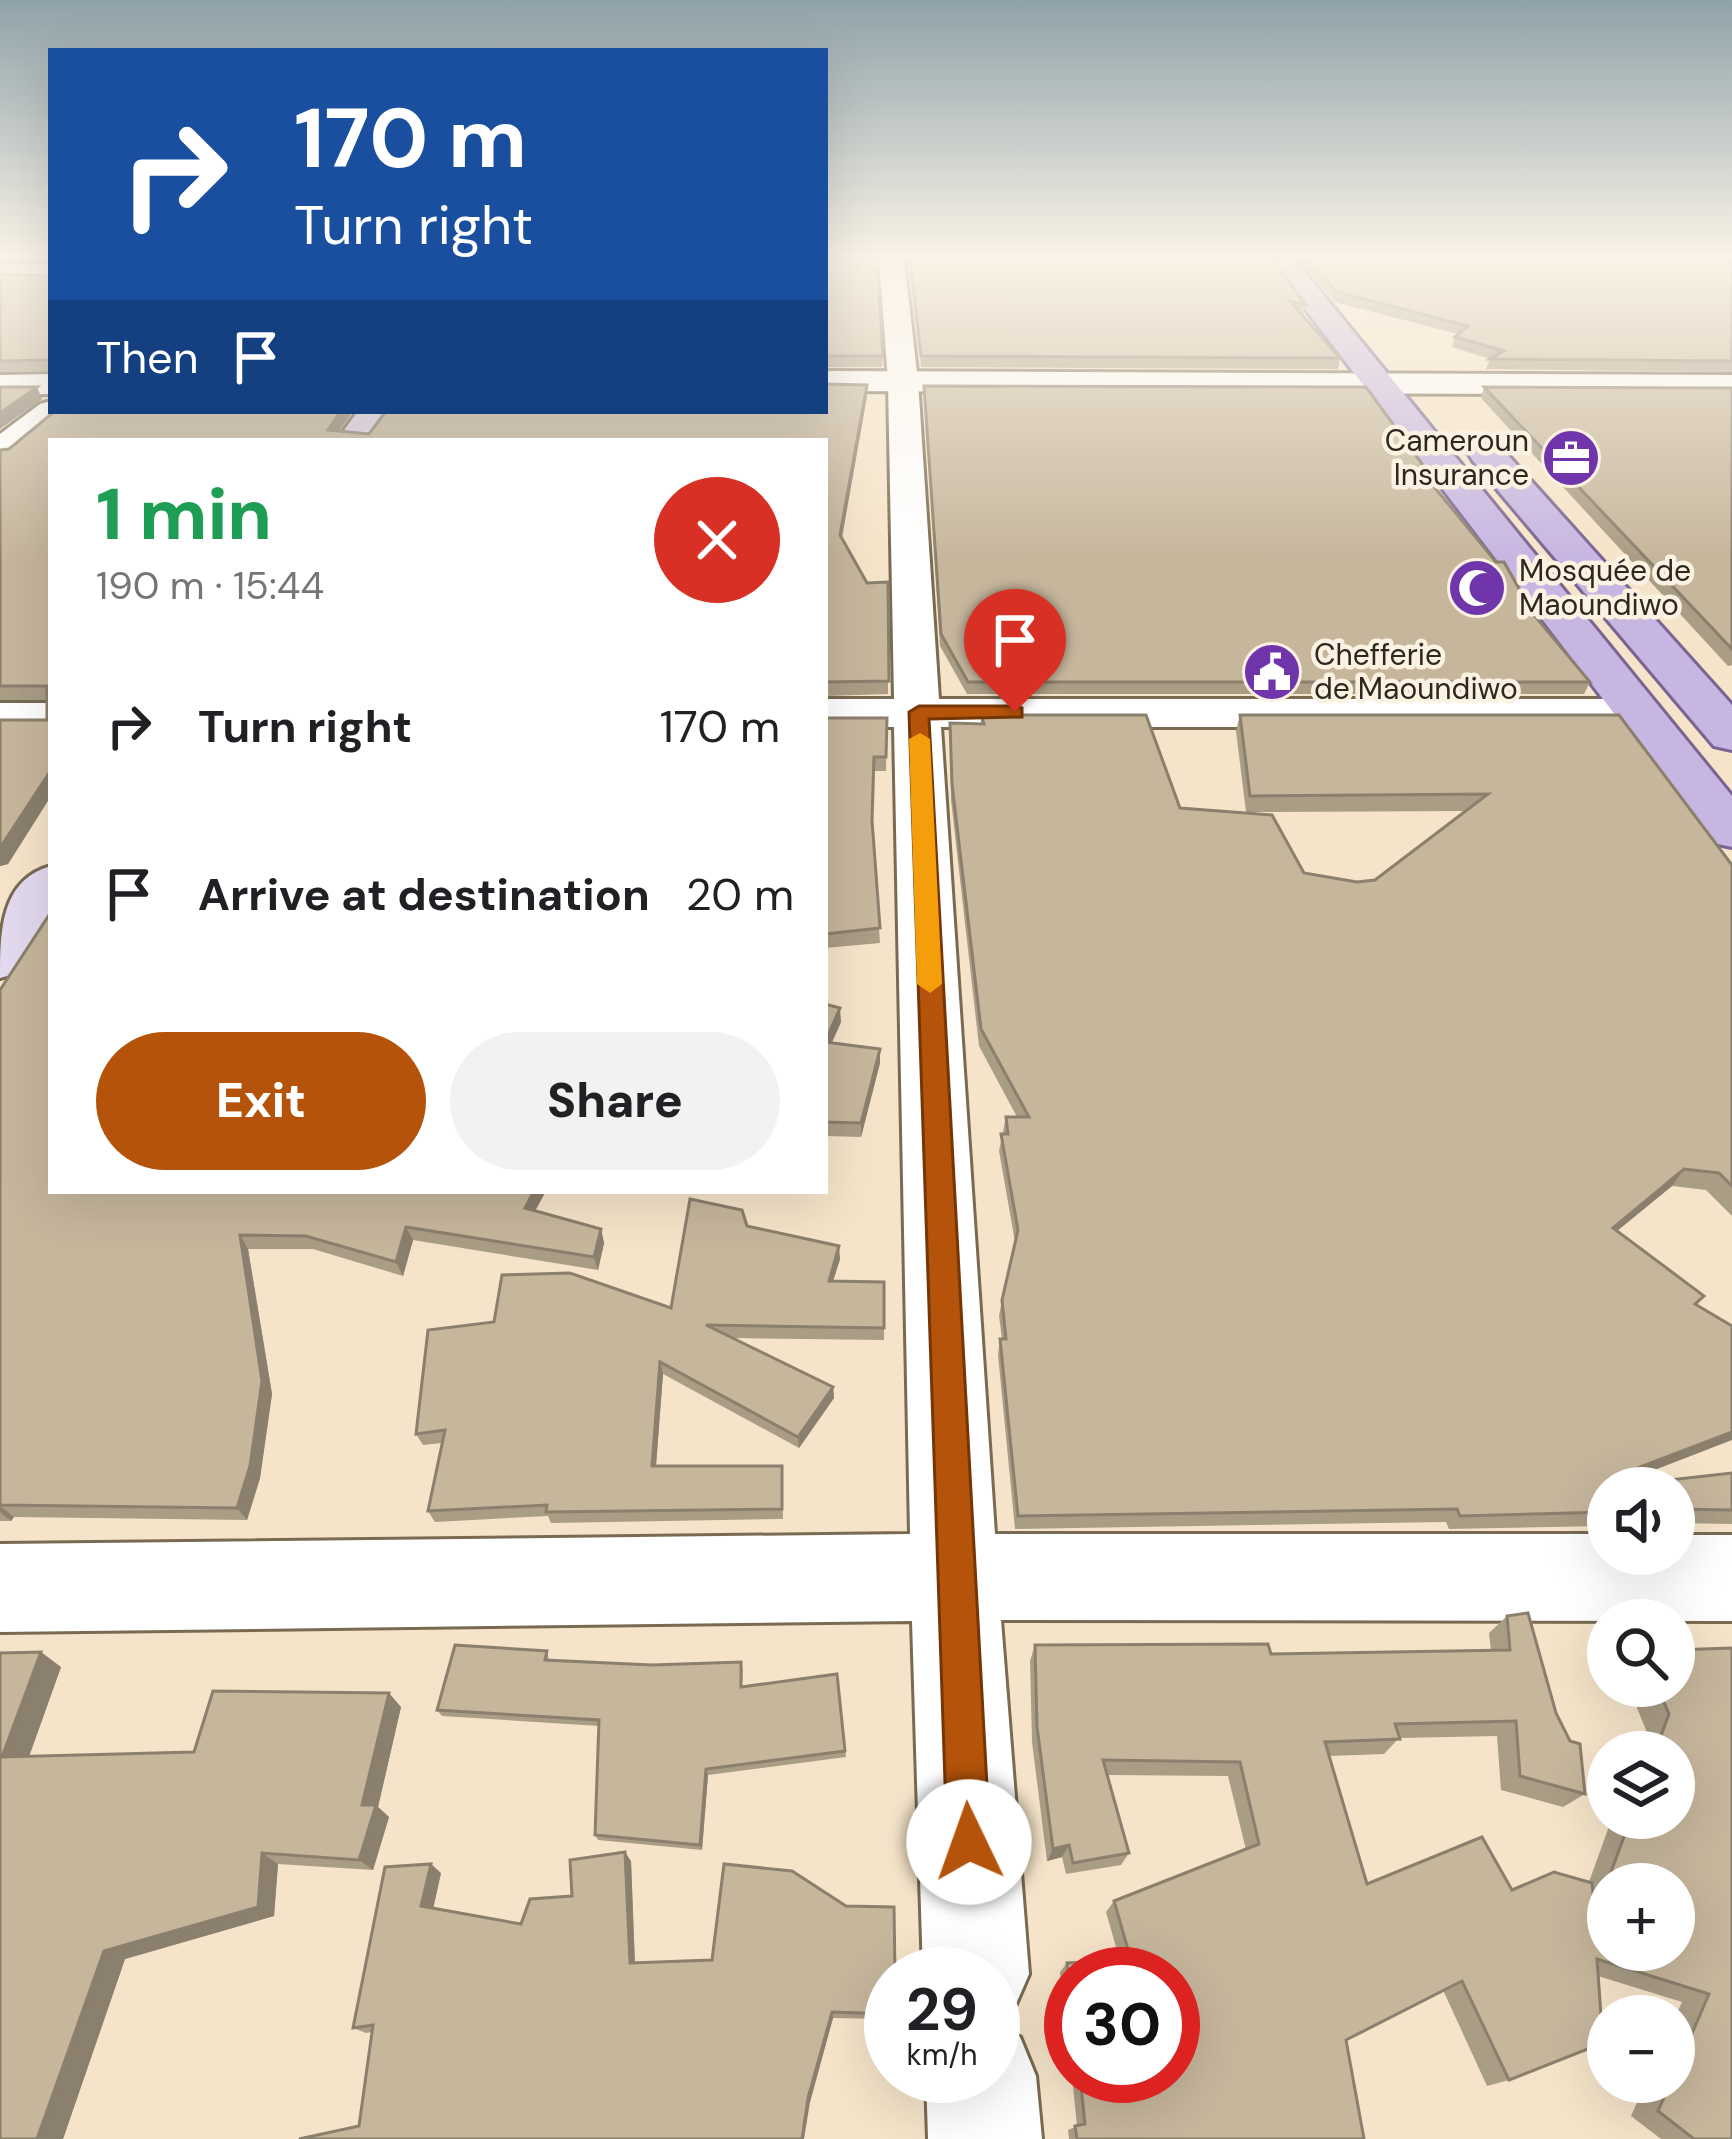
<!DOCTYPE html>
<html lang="en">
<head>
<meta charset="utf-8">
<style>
	:root { --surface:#fff; --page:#f2f2f2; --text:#202124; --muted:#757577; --accent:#b45309 }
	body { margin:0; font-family:"DM Sans",sans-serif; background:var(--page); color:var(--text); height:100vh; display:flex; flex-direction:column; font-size:45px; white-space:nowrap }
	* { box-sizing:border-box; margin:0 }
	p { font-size:39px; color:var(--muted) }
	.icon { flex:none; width:66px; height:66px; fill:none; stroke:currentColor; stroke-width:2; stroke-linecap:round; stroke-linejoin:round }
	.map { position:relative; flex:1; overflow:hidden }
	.details { position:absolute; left:48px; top:438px; width:780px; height:756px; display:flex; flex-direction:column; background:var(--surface); border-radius:0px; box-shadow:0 12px 48px #0002 }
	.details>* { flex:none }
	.top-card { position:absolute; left:48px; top:48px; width:780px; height:366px; border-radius:0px; box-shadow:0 12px 48px #0002; background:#1a4fa0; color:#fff; overflow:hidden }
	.fabs { position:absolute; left:1587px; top:1467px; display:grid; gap:24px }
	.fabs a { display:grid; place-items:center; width:108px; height:108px; border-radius:50%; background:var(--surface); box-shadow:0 12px 48px #0002; font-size:60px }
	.speed { position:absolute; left:864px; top:1947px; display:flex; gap:24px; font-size:60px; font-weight:700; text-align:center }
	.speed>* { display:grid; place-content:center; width:156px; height:156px; border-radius:50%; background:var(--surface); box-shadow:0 12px 48px #0002; line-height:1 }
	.speed small { font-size:30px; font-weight:400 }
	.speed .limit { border:18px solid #d22; background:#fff; color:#111 }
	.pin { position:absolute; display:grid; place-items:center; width:102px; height:102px; color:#fff; margin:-123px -51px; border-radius:50% 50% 50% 0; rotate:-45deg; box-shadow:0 0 12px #0007 }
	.pin .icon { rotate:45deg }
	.me { position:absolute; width:132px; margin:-66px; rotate:357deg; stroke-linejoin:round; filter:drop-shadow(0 0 9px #0008) }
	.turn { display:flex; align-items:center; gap:42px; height:252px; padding:0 48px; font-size:54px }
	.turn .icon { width:156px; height:156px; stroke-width:2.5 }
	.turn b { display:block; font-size:84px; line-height:102px }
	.then { display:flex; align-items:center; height:114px; padding:0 48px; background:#0003; gap:24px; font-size:45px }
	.round { display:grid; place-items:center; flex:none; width:126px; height:126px; border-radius:63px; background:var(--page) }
	.overview { display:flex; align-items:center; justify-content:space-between; height:204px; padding:0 48px }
	h1 { font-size:72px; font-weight:800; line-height:90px; color:#1e9e55 }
	.primary-button { display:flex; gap:24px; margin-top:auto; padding:24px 48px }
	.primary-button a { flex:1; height:138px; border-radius:72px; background:var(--accent); color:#fff; font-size:48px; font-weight:800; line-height:138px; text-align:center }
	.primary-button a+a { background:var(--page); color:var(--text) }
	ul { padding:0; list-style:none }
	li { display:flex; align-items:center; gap:36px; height:168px; padding:0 48px }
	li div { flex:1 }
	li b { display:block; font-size:45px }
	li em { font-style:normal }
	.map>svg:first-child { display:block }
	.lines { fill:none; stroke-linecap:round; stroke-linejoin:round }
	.minor-casing { stroke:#796a52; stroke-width:6 }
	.tertiary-casing { stroke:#796a52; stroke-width:6 }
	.secondary-casing { stroke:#796a52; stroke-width:6 }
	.primary-casing { stroke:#7a6490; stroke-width:6 }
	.minor { fill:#fff; fill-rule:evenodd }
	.tertiary { fill:#fff; fill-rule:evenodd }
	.secondary { fill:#e4daf0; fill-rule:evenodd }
	.primary { fill:#c8b6e2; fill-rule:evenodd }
	.wall { fill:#aa9d86 }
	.shaded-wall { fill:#8b7f6d }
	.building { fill:#c6b69c; stroke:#8b7f6d; stroke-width:3; fill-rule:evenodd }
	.route { fill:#b45309; stroke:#753606; stroke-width:3 }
	.slow { fill:#f59e0b }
	.labels { text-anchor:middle; stroke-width:9; stroke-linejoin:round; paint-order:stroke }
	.far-poi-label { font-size:30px; fill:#2d271d; stroke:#fcf2e2; text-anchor:start }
</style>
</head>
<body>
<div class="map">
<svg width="1732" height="2139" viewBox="0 0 1732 2139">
	<rect width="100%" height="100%" fill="#f5e4c9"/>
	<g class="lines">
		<g class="minor-casing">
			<g id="minor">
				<polygon points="879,259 904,259 918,381 939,699 1638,699 1654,703 1661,713 1654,723 1638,727 941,727 995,1534 1608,1534 1608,1554 1674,1554 1674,1535 1732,1535 1732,1621 1001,1620 1029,1974 1013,2011 993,2020 993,1974 923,1974 912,1621 0,1632 0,1544 910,1534 894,727 825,727 825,699 894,699 888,381"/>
				<rect x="0" y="265" width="51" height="16"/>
				<polygon points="51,401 51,411 67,411 62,418 12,457 0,460 0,434 40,404"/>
				<rect x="0" y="703" width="51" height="28"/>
				<polygon points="993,2026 1020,2037 1036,2076 1042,2139 928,2139 926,2076 993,2076"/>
			</g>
		</g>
		<g class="tertiary-casing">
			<g id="tertiary">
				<polygon points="825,371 1732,375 1732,395 825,391"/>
				<polygon points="51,374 51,394 0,395 0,375"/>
			</g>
		</g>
		<g class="secondary-casing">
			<g id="secondary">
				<polygon points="358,411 392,411 372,441 336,441"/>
				<path d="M51,866V927L21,972L0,978C0,933 0,880 51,866Z"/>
			</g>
		</g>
		<g class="primary-casing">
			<g id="primary">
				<polygon points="1267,259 1294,259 1732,796 1732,847 1713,843"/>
				<polygon points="1486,442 1499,445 1732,705 1732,750 1714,746 1473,461 1468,453 1473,445"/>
			</g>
		</g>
		<use href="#minor" class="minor"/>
		<use href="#tertiary" class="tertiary"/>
		<use href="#secondary" class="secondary"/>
		<use href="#primary" class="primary"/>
	</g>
	<g class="wall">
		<polygon points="0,259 51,259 51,396 50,371 0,372 0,274 47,276 50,260 0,260"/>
		<polygon points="825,259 883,356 882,367 825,367"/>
		<polygon points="908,259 1272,259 1306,305 1303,316 1340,358 1338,369 921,367"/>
		<polygon points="1298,259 1732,259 1732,372 1486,369 1490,359 1452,347 1455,337 1458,334 1335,302"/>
		<polygon points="924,386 1436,483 1434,487 1534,615 1590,682 1584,694 967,694 940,646"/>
		<polygon points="1484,387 1732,388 1732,665 1728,666 1481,398"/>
		<polygon points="867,396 842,538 867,583 888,582 888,694 825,696 825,441 51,441 51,796 8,864 0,866 0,720 47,720 47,700 0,700 0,450 9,449 55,411 353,411 339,431 369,434"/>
		<polygon points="981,715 1180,808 1304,873 1357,882 1375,880 1466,811 1246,812 1236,731 1240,715 1732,865 1732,1216 1706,1190 1672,1186 1617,1231 1704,1296 1697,1305 1608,1488 1608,1521 1603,1526 1449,1529 1446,1522 1015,1529 998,1355 1000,1339 1002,1339 999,1316 1002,1300 1015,1242 999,1151 1006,1117 1017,1117 979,1046 951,800 950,723 981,724"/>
		<polygon points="825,718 887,718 886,771 874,771 872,825 880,943 825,948"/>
		<polygon points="0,990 51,1191 546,1191 535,1211 601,1229 604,1243 598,1270 413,1240 403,1276 313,1249 248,1249 272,1394 260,1478 247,1520 14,1517 11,1521 0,1521"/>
		<polygon points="825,1004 841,1022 831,1043 880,1049 880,1063 861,1137 825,1136"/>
		<polygon points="747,1226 840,1259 833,1281 884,1282 884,1340 732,1338 833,1387 834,1398 799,1448 663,1374 656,1466 782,1466 783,1519 551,1523 548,1516 435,1522 428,1511 442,1443 423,1445 416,1434 671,1308"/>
		<polygon points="1732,1473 1732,1524 1674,1523 1674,1488 1637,1488 1642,1483"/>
		<polygon points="1507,1616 1556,1713 1585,1794 1563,1807 1501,1790 1497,1736 1399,1738 1384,1754 1329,1756 1367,1884 1512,1890 1589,1882 1612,1818 1674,1818 1674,1752 1637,1752 1646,1730 1628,1686 1674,1686 1732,2139 1661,2139 1631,2116 1646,2082 1674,2082 1674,2019 1682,2002 1598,1976 1509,2080 1487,2086 1443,1990 1346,2040 1364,2139 1069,2139 1068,2130 1077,2126 1072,2076 1173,2076 1071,1974 1071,2070 1060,1972 1067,1963 1120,1961 1106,1912 1114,1901 1246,1850 1228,1776 1107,1775 1129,1853 1121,1865 1066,1874 1062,1857 1047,1861 1032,1742 1030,1661 1035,1645 1271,1654 1491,1651 1489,1633"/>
		<polygon points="547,1651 549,1660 743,1668 742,1686 837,1674 846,1757 708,1775 702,1850 598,1840 595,1835 599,1726 442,1716 437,1710"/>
		<polygon points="0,1653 61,1667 29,1757 194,1752 401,1707 378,1807 389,1817 373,1870 278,1864 274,1916 125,1959 63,2139"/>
		<polygon points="631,1861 635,1962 891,1974 891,2019 833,2018 810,2102 372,2032 366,2033 353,2028 441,1873 433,1908 521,1924"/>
	</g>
	<g class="shaded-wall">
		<polygon points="867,385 867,396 840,547 840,535"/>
		<polygon points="37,387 42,399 0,429 0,413"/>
		<polygon points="341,411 353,411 332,441 328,430"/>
		<polygon points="51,770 51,796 8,864 0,866 0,848"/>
		<polygon points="840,1008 841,1022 826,1056 825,1042"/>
		<polygon points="880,1049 880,1063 861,1137 861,1123"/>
		<polygon points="1684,1169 1672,1186 1601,1244 1613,1228"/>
		<polygon points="534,1191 546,1191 529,1222 525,1208"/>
		<polygon points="406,1227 413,1240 403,1276 396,1262"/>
		<polygon points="601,1229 604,1243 598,1270 594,1257"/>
		<polygon points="240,1235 248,1249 272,1394 260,1478 247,1520 237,1508"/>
		<polygon points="839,1246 840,1259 829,1294 829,1281"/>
		<polygon points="660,1362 663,1374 655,1478 652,1466"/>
		<polygon points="833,1387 834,1398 799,1448 798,1437"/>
		<polygon points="1732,1432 1732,1440 1595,1493 1609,1479"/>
		<polygon points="0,1506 14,1517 11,1521 0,1512"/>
		<polygon points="41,1652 61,1667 24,1770 2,1757"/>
		<polygon points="389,1693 401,1707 378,1807 389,1817 373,1870 359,1860 362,1805"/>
		<polygon points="706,1769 708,1775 702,1850 700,1845"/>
		<polygon points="1069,1845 1062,1857 1047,1861 1053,1849"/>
		<polygon points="625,1852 631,1861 635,1969 630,1963"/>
		<polygon points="262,1853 278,1864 274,1916 125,1959 63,2139 37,2139 104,1951"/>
		<polygon points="431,1864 441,1873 432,1914 421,1906"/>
		<polygon points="832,2012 833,2018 810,2102 804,2139 802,2139 808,2098"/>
	</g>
	<g class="building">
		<polygon points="51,259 51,395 49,360 0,361 0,274 47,276"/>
		<polygon points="825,259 877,259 883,356 825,356"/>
		<polygon points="910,259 1272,259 1306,305 1290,301 1340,358 921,356"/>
		<polygon points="1308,259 1732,259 1732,361 1490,359 1504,351 1455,337 1468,326 1337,292"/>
		<polygon points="825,384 867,385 840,535 867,583 888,582 889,681 825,682 825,441 51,441 51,770 0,848 0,720 47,720 47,686 0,686 0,450 9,449 55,411 341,411 328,430 369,434 386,411 825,411"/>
		<polygon points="924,386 1366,387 1436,483 1431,483 1496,562 1504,562 1534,615 1590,682 968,682 941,634"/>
		<polygon points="0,387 37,387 0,413"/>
		<polygon points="1484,387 1732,388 1732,649"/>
		<polygon points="981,715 1146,715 1180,808 1272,815 1304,873 1357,882 1375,880 1488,794 1250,796 1240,715 1619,715 1732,865 1732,1186 1719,1173 1684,1169 1613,1228 1704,1296 1695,1304 1732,1326 1732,1432 1609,1479 1612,1488 1608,1488 1608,1512 1460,1516 1457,1509 1018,1516 1000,1339 1006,1339 1002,1300 1018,1230 1001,1134 1008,1134 1006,1117 1029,1117 981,1029 952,784 950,723 984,724"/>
		<polygon points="825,718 887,718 886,757 874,757 872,820 880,928 825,934"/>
		<polygon points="51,912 51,1191 534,1191 525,1208 601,1229 594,1257 406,1227 396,1262 306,1236 240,1235 262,1381 250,1466 237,1508 0,1505 0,990"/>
		<polygon points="825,1004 840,1008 825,1042 880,1049 861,1123 825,1122"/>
		<polygon points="690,1199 742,1210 747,1226 839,1246 829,1281 884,1282 884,1328 706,1325 833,1387 798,1437 660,1362 652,1466 782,1466 782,1509 546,1512 547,1505 428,1511 445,1430 416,1434 428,1330 494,1322 502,1275 570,1273 671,1308"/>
		<polygon points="1732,1473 1732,1510 1674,1509 1674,1488 1642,1488 1642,1483"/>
		<path d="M1528,1613L1556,1713L1570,1741L1580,1744L1585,1794L1520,1776L1516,1721L1395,1724L1400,1739L1325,1742L1367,1884L1482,1837L1512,1890L1554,1872L1592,1883L1595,1915L1631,1818H1674V1752H1655L1669,1714L1657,1686H1674V1650L1732,1648V2139H1694L1658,2111L1671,2082H1674V2075L1709,1994L1597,1959L1603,2043L1509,2080L1462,1981L1346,2040L1364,2139H1077L1075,2126L1085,2124L1080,2076H1173V1974H1071V2000L1067,1963L1131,1960L1114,1901L1259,1844L1240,1762L1103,1760L1129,1853L1073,1863L1069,1845L1053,1849L1037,1727L1035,1645L1268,1644L1271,1654L1510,1650L1507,1616ZM1608,1884H1674V1950H1608Z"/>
		<polygon points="455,1645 547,1651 545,1660 652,1665 741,1662 741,1687 837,1674 845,1751 706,1769 700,1845 595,1835 599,1720 437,1710"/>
		<polygon points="41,1652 2,1757 194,1752 213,1691 389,1693 362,1805 376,1805 359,1860 262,1853 258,1907 104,1951 37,2139 0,2139 0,1653"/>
		<polygon points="625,1852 630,1963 712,1960 724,1864 792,1871 846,1906 894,1907 895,1974 891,1974 891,2014 832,2012 808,2098 802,2139 299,2139 359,2126 373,2025 353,2028 385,1867 431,1864 421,1906 521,1924 530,1899 572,1896 570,1860"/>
	</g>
	<linearGradient id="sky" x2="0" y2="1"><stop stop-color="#8fa2a9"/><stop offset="0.46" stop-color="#faf3e7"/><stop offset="1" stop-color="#faf3e7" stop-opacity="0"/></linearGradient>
	<rect width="1732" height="558" fill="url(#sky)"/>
	<polygon class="route" points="1015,706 1022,708 1022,717 929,719 990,1842 984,1857 969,1863 954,1857 947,1842 909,712 919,706"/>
	<polygon class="slow" points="920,733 930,739 942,984 930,993 917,984 909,739"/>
	<defs>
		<g id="office-disc" transform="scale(3)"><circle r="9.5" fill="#7135ab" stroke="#fcf2e2"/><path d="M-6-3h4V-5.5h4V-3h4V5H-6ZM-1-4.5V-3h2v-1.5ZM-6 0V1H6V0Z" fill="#fff"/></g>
		<g id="mosque-disc" transform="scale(3)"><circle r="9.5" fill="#7135ab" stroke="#fcf2e2"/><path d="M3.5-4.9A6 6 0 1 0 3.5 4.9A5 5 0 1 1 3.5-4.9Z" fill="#fff"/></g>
		<g id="civic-disc" transform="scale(3)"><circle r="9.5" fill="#7135ab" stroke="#fcf2e2"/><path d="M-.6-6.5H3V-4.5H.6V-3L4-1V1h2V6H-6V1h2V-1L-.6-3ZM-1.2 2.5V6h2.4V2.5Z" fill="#fff"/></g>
	</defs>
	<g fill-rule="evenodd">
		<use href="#office-disc" x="1571" y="458"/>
		<use href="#mosque-disc" x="1477" y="588"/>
		<use href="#civic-disc" x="1272" y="672"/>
	</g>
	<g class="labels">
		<g class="far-poi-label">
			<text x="1529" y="451" text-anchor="end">Cameroun<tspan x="1529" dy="34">Insurance</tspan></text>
			<text x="1519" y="581">Mosquée de<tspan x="1519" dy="34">Maoundiwo</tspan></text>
			<text x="1314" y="665">Chefferie<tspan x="1314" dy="34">de Maoundiwo</tspan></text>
		</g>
	</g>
</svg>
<div class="fabs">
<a><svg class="icon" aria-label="sound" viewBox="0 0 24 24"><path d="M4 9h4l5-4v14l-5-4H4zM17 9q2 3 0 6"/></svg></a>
<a><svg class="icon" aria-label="search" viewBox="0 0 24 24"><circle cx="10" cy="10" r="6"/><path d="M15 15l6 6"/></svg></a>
<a><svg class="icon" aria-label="layers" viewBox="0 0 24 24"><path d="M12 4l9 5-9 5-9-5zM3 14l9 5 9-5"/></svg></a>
<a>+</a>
<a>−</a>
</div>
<div class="speed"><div>29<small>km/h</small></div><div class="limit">30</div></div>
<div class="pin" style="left:1015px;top:712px;background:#d93025"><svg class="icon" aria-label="arrive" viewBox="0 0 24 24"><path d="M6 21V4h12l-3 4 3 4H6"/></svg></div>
<svg class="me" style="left:969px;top:1842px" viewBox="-20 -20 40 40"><circle r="19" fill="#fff"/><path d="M0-13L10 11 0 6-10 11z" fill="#b45309"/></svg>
<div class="top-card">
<div class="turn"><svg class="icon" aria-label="right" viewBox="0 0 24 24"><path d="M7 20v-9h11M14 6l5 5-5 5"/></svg><div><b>170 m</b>Turn right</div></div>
<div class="then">Then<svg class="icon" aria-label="arrive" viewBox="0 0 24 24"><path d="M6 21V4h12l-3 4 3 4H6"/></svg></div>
</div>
<section class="details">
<div class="overview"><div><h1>1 min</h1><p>190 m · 15:44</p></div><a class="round" style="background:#d93025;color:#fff"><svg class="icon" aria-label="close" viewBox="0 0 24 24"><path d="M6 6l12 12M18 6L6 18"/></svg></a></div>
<ul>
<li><svg class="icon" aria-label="right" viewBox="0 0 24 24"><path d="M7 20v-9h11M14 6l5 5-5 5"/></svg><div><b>Turn right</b></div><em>170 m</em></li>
<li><svg class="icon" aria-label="arrive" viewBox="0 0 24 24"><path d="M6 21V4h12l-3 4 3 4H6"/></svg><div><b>Arrive at destination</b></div><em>20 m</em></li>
</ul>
<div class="primary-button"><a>Exit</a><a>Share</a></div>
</section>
</div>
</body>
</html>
